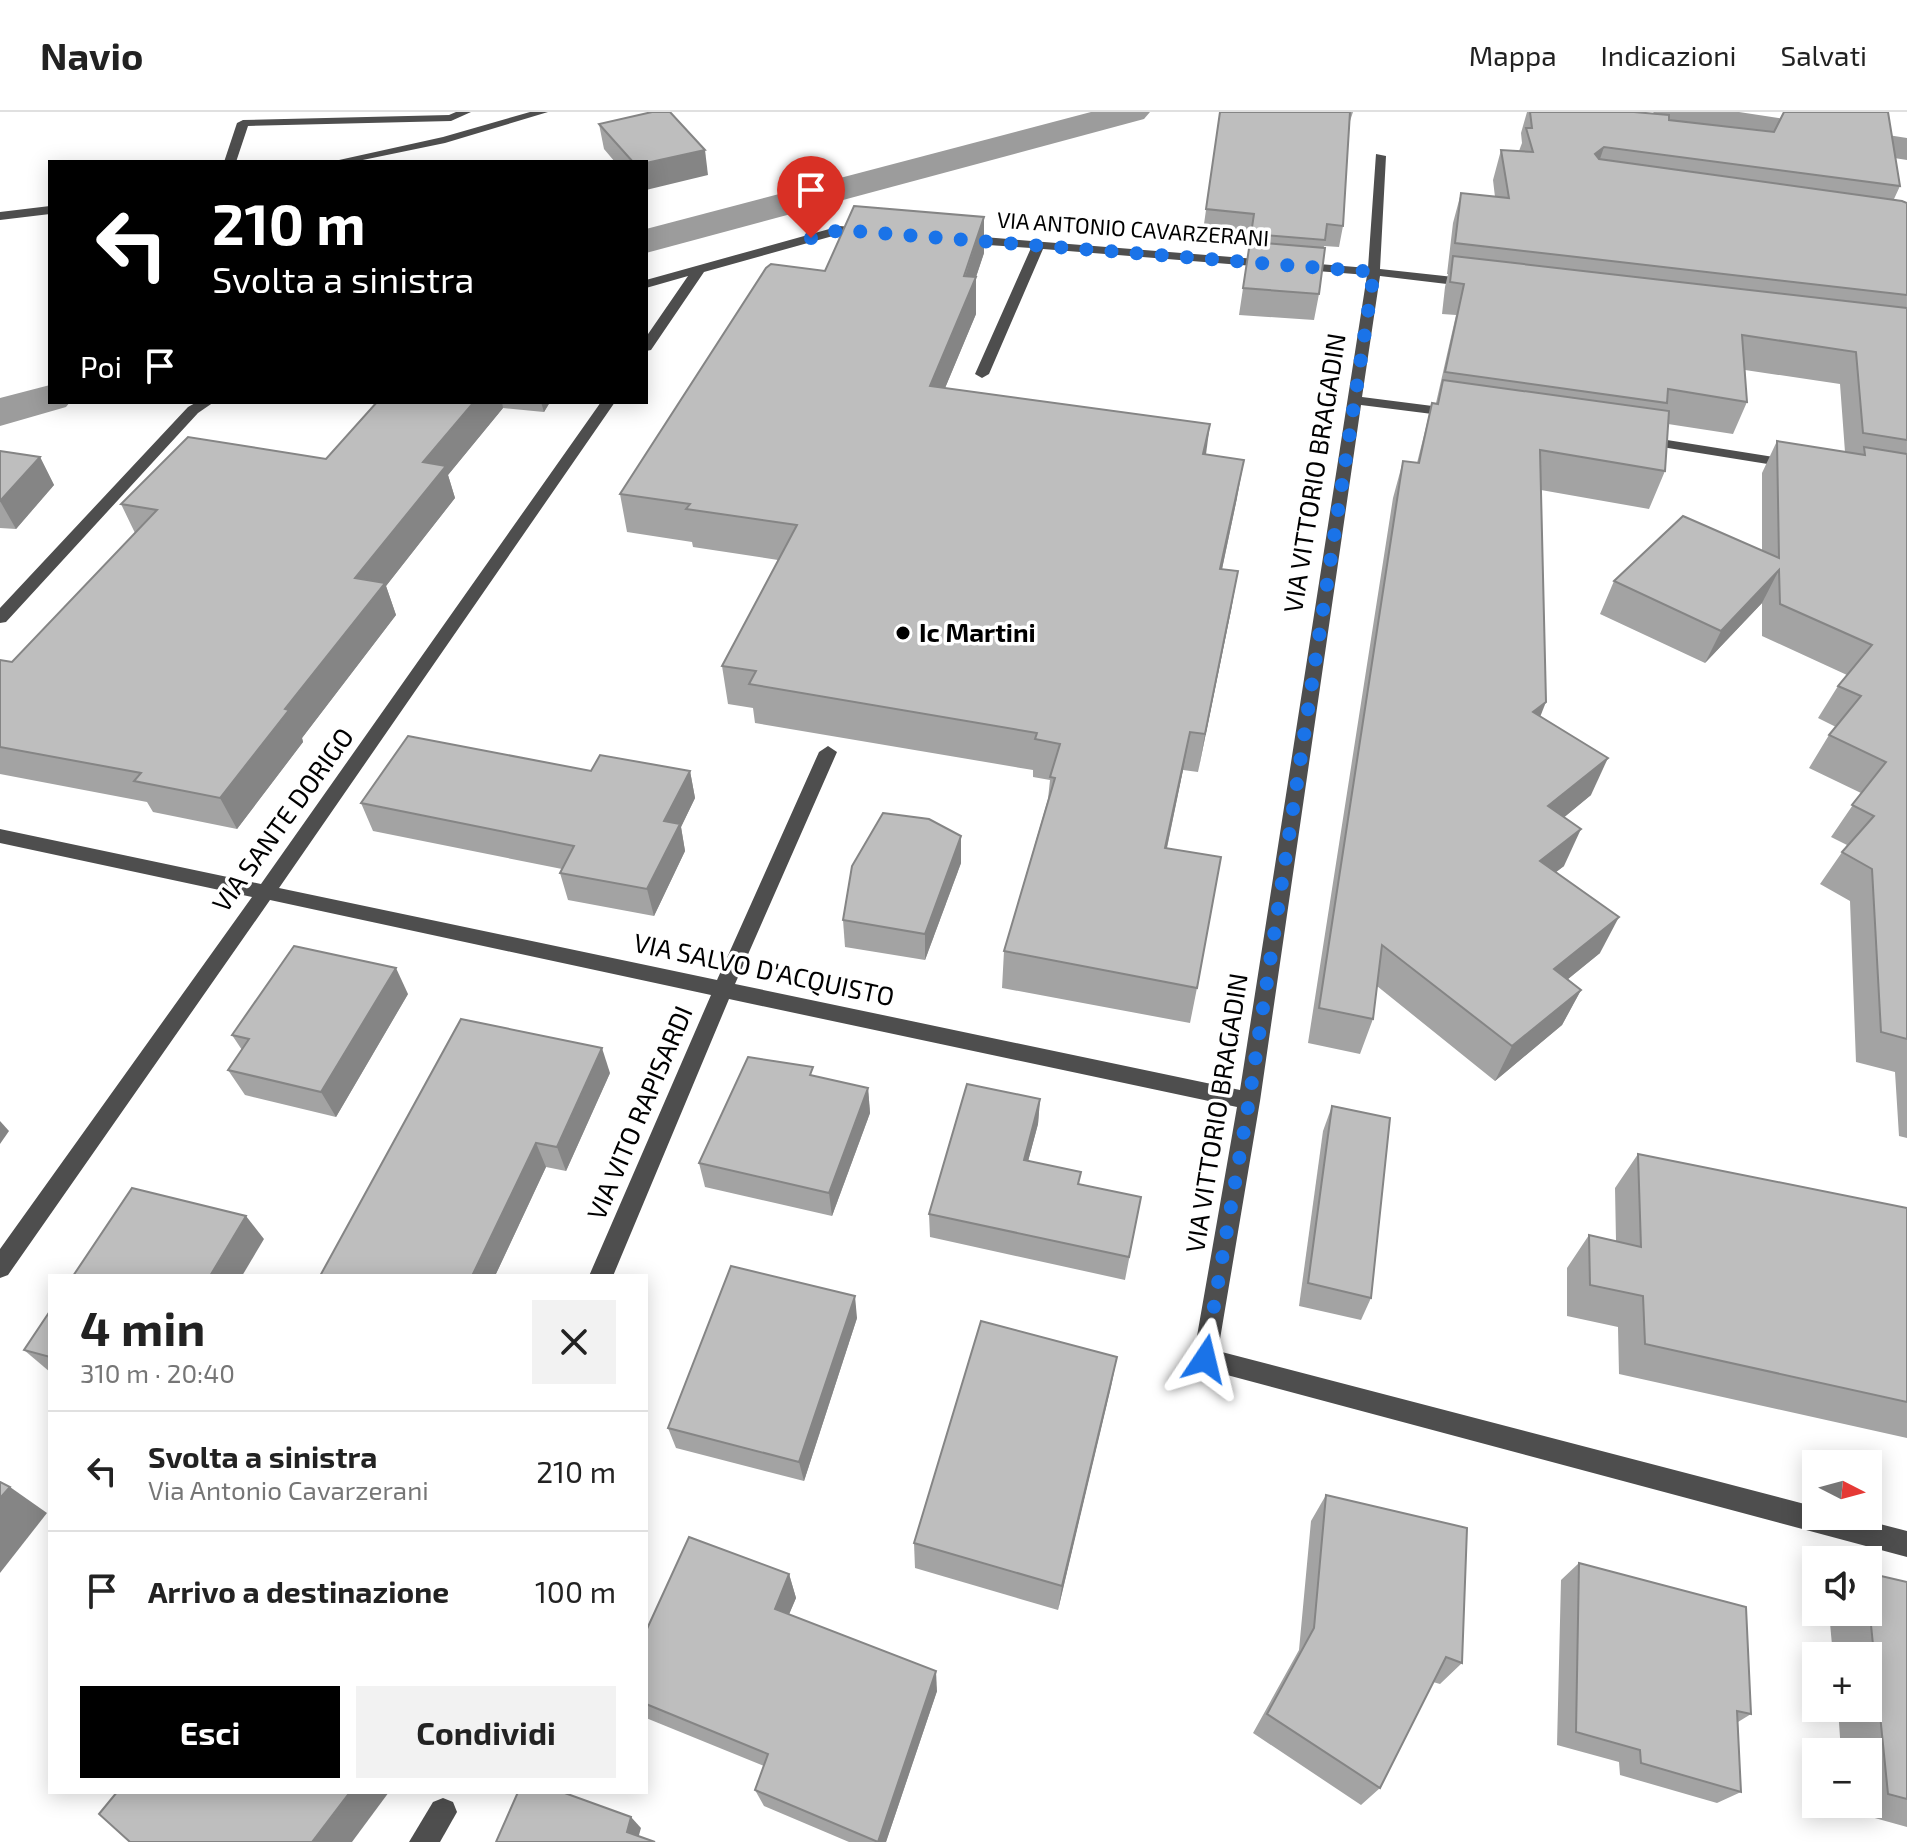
<!DOCTYPE html>
<html lang="it">
<head>
<meta charset="utf-8">
<style>
	:root { --surface:#fff; --page:#f2f2f2; --text:#222; --muted:#767676; --line:#e0e0e0; --accent:#000 }
	body { margin:0; font-family:"Exo 2",sans-serif; background:var(--page); color:var(--text); height:100vh; display:flex; flex-direction:column; font-size:30px; white-space:nowrap }
	* { box-sizing:border-box; margin:0 }
	p { font-size:26px; color:var(--muted) }
	.icon { flex:none; width:44px; height:44px; fill:none; stroke:currentColor; stroke-width:2; stroke-linecap:round; stroke-linejoin:round }
	.map { position:relative; flex:1; overflow:hidden }
	.details { position:absolute; left:48px; top:1162px; width:600px; height:520px; display:flex; flex-direction:column; background:var(--surface); border-radius:0px; box-shadow:0 4px 20px #0003 }
	.details>* { flex:none }
	.guide { position:absolute; left:48px; top:48px; width:600px; height:244px; border-radius:0px; box-shadow:0 4px 20px #0003; background:#000; color:#fff; overflow:hidden }
	.needle { width:52px; rotate:96deg }
	.buttons { position:absolute; left:1802px; top:1338px; display:grid; gap:16px }
	.buttons a { display:grid; place-items:center; width:80px; height:80px; border-radius:0px; background:var(--surface); box-shadow:0 4px 20px #0003; font-size:40px }
	.pin { position:absolute; display:grid; place-items:center; width:68px; height:68px; color:#fff; margin:-82px -34px; border-radius:50% 50% 50% 0; rotate:-45deg; box-shadow:0 0 8px #0007 }
	.pin .icon { rotate:45deg }
	.me { position:absolute; width:88px; margin:-44px; rotate:10deg; stroke-linejoin:round; filter:drop-shadow(0 0 6px #0008) }
	.turn { display:flex; align-items:center; gap:28px; height:168px; padding:0 32px; font-size:36px }
	.turn .icon { width:104px; height:104px; stroke-width:2.5 }
	.turn b { display:block; font-size:56px; line-height:68px }
	.then { display:flex; align-items:center; height:76px; padding:0 32px; background:#0003; gap:16px; font-size:30px }
	.round { display:grid; place-items:center; flex:none; width:84px; height:84px; border-radius:0px; background:var(--page) }
	.headline { display:flex; align-items:center; justify-content:space-between; height:136px; padding:0 32px }
	h1 { font-size:48px; font-weight:700; line-height:60px }
	.action { display:flex; gap:16px; margin-top:auto; padding:16px 32px }
	.action a { flex:1; height:92px; border-radius:0px; background:var(--accent); color:#fff; font-size:32px; font-weight:700; line-height:92px; text-align:center }
	.action a+a { background:var(--page); color:var(--text) }
	ul { padding:0; list-style:none }
	li { display:flex; align-items:center; gap:24px; height:120px; padding:0 32px; border-top:2px solid var(--line) }
	li div { flex:1 }
	li b { display:block; font-size:30px }
	li em { font-style:normal }
	header { display:flex; align-items:center; gap:48px; box-sizing:border-box; height:112px; padding:0 40px; background:var(--surface); border-bottom:2px solid var(--line) }
	header strong { font-size:38px }
	nav { display:flex; gap:44px; margin-inline-start:auto; font-size:28px }
	.map>svg:first-child { display:block }
	.lines { fill:none; stroke-linecap:round; stroke-linejoin:round }
	.canal { fill:#9c9c9c; fill-rule:evenodd }
	.minor { fill:#4e4e4e; fill-rule:evenodd }
	.wall { fill:#a3a3a3 }
	.shaded-wall { fill:#858585 }
	.building { fill:#bebebe; stroke:#858585; stroke-width:2 }
	.route { stroke:#1a73e8; stroke-width:14; stroke-dasharray:0 25.2 }
	.poi-dot { fill:#000; stroke:#fff; stroke-width:3 }
	.labels { text-anchor:middle; stroke-width:7; stroke-linejoin:round; paint-order:stroke }
	.far-street-label { font-size:22px; fill:#000; stroke:#fff }
	.street-label { font-size:26px; fill:#000; stroke:#fff }
	.poi-label { font-size:26px; font-weight:bold; fill:#000; stroke:#fff; text-anchor:start }
</style>
</head>
<body>
<header>
<strong>Navio</strong>
<nav><a>Mappa</a><a>Indicazioni</a><a>Salvati</a></nav>
</header>
<div class="map">
<svg width="1907" height="1730" viewBox="0 0 1907 1730">
	<rect width="100%" height="100%" fill="#fff"/>
	<g class="lines">
		<g class="canal">
			<polygon points="1091,0 1150,0 1144,7 646,141 646,117"/>
			<polygon points="1653,0 1739,0 1907,26 1907,48 1671,11 1659,7"/>
			<polygon points="50,273 50,290 70,290 66,295 0,314 0,286"/>
		</g>
		<g class="minor">
			<polygon points="456,0 471,0 451,9 248,14 236,50 224,50 237,11 243,8 449,3"/>
			<polygon points="530,0 548,0 445,31 353,50 330,50 443,25"/>
			<polygon points="1376,42 1386,44 1380,157 1472,167 1478,171 1472,175 1380,164 1362,285 1456,297 1463,301 1456,305 1361,293 1260,989 1218,1239 1816,1395 1816,1404 1849,1404 1907,1419 1907,1445 1197,1255 1193,1247 1237,995 729,887 613,1164 589,1164 711,883 270,788 8,1163 0,1166 0,1137 252,785 0,731 0,717 261,772 601,290 615,290 279,776 717,868 819,640 828,634 837,640 735,872 1240,978 1367,163 1043,137 989,262 982,266 975,262 1031,136 958,131 952,127 958,123 1368,156"/>
			<polygon points="50,94 50,102 0,108 0,100"/>
			<polygon points="840,114 871,117 877,121 871,125 840,122 704,160 651,238 646,239 646,225 688,164 646,176 646,168"/>
			<polygon points="197,290 214,290 198,301 6,510 0,511 0,496 188,295"/>
			<polygon points="1642,324 1792,348 1799,352 1792,356 1637,331 1637,325"/>
			<polygon points="443,1686 453,1690 457,1700 440,1730 409,1730 433,1690"/>
		</g>
	</g>
	<g class="wall">
		<polygon points="1220,0 1353,0 1349,12 1343,114 1339,135 1324,134 1319,182 1314,208 1239,203 1251,123 1203,119"/>
		<polygon points="1527,0 1634,0 1669,8 1900,74 1894,87 1907,91 1907,1026 1899,1024 1895,960 1856,950 1850,789 1820,772 1847,733 1831,725 1861,681 1809,656 1829,623 1836,615 1818,606 1838,574 1847,563 1762,524 1762,491 1705,551 1600,502 1614,469 1762,438 1762,361 1777,329 1845,340 1840,272 1745,258 1747,290 1733,322 1668,312 1665,359 1649,397 1541,378 1540,605 1591,683 1564,705 1564,754 1556,760 1600,841 1568,867 1581,878 1562,913 1495,969 1377,874 1373,907 1360,942 1308,931 1393,386 1403,349 1417,351 1432,291 1436,291 1456,203 1442,202 1445,175 1448,162 1447,162 1453,111 1461,81 1495,85 1493,68 1501,38 1519,39 1522,31 1521,21"/>
		<polygon points="599,12 708,63 646,50 615,50 604,37"/>
		<polygon points="984,105 984,141 976,165 976,202 945,276 1206,342 1237,386 1222,457 1238,459 1231,498 1198,660 1183,658 1167,736 1197,876 1190,911 1002,876 1004,839 1048,687 1050,668 1033,665 1033,658 755,611 753,596 728,592 722,554 778,448 693,435 692,430 627,420 620,382 825,159"/>
		<polygon points="377,290 550,290 544,300 503,296 448,363 455,386 386,474 396,503 302,626 303,630 237,717 153,700 147,690 0,662 0,548 12,550 135,421 121,392 326,347"/>
		<polygon points="0,339 40,345 54,373 16,417 0,416"/>
		<polygon points="591,659 690,659 695,686 681,715 685,739 654,804 568,788 560,761 562,757 373,719 361,691"/>
		<polygon points="961,724 961,751 925,848 845,835 843,808"/>
		<polygon points="408,882 336,1005 245,983 228,958 242,938 232,923"/>
		<polygon points="610,961 566,1059 546,1055 495,1164 320,1164"/>
		<polygon points="814,964 868,976 870,1001 832,1104 705,1075 699,1051"/>
		<polygon points="1040,987 1038,1012 1028,1049 1080,1072 1141,1085 1125,1168 930,1125 929,1102"/>
		<polygon points="1332,994 1371,1186 1361,1208 1299,1194 1323,1019"/>
		<polygon points="1638,1042 1907,1096 1907,1326 1619,1262 1618,1215 1567,1204 1567,1156 1589,1123 1616,1129 1615,1076"/>
		<polygon points="50,1199 50,1260 24,1238"/>
		<polygon points="857,1206 804,1369 676,1336 668,1316"/>
		<polygon points="1117,1245 1058,1498 915,1456 914,1431"/>
		<polygon points="1326,1383 1462,1551 1440,1572 1433,1570 1380,1676 1361,1693 1253,1621 1299,1538 1311,1409"/>
		<polygon points="1579,1451 1751,1602 1738,1610 1741,1680 1717,1691 1620,1663 1619,1650 1557,1633 1561,1468"/>
		<polygon points="1868,1461 1907,1470 1907,1715 1846,1698 1846,1692 1868,1692 1868,1640 1841,1640 1838,1596 1868,1596 1868,1544 1833,1544 1829,1500 1868,1500"/>
		<polygon points="789,1462 796,1486 789,1502 937,1579 886,1730 849,1730 764,1694 755,1678 764,1654 646,1606 646,1519"/>
	</g>
	<g class="shaded-wall">
		<polygon points="1604,35 1594,65 1595,42"/>
		<polygon points="705,38 708,63 646,78 646,51"/>
		<polygon points="984,105 984,141 975,168 976,165 976,202 930,312 930,274"/>
		<polygon points="474,290 502,290 503,296 448,363 455,386 386,474 396,503 302,626 303,630 237,717 220,686 285,597 355,466 423,350"/>
		<polygon points="541,290 550,290 544,300"/>
		<polygon points="1210,312 1205,350 1203,342"/>
		<polygon points="40,345 54,373 16,417 0,389"/>
		<polygon points="1244,348 1237,386 1214,495 1220,457"/>
		<polygon points="1779,458 1762,491 1705,551 1721,519"/>
		<polygon points="1238,459 1231,498 1198,660 1205,622"/>
		<polygon points="1546,590 1531,628 1533,600"/>
		<polygon points="1190,620 1183,658 1159,773 1165,736"/>
		<polygon points="1608,646 1591,683 1532,732 1548,694"/>
		<polygon points="690,659 695,686 681,715 685,739 654,804 647,777 664,709"/>
		<polygon points="1581,717 1564,754 1523,785 1540,749"/>
		<polygon points="961,724 961,751 925,848 925,822"/>
		<polygon points="1619,805 1600,841 1536,893 1554,857"/>
		<polygon points="396,856 408,882 336,1005 321,980"/>
		<polygon points="1581,878 1562,913 1495,969 1512,934"/>
		<polygon points="602,936 610,961 566,1059 557,1035"/>
		<polygon points="868,976 870,1001 832,1104 829,1081"/>
		<polygon points="1040,987 1038,1012 1022,1072 1024,1048"/>
		<polygon points="0,1009 9,1019 0,1032"/>
		<polygon points="536,1031 546,1055 495,1164 472,1164"/>
		<polygon points="246,1104 264,1127 242,1164 210,1164"/>
		<polygon points="855,1184 857,1206 804,1369 799,1350"/>
		<polygon points="1117,1245 1111,1275 1058,1498 1062,1474"/>
		<polygon points="10,1375 47,1401 0,1461 0,1386"/>
		<polygon points="789,1462 796,1486 782,1519 775,1497"/>
		<polygon points="936,1559 937,1579 886,1730 878,1730"/>
		<polygon points="350,1680 389,1680 352,1730 312,1730"/>
		<polygon points="631,1705 641,1716 637,1730 627,1720"/>
	</g>
	<g class="building">
		<polygon points="652,0 670,0 705,38 646,51 646,50 633,50 599,12"/>
		<polygon points="1220,0 1350,0 1343,114 1327,112 1325,128 1251,122 1254,102 1206,97"/>
		<polygon points="1530,0 1634,0 1669,3 1669,8 1774,20 1784,0 1888,0 1900,74 1604,35 1595,42 1599,47 1902,89 1907,91 1907,183 1455,131 1461,81 1509,86 1501,38 1533,40 1526,16 1532,16"/>
		<polygon points="854,94 984,105 964,164 976,165 930,274 1210,312 1203,342 1244,348 1220,457 1238,459 1205,622 1190,620 1165,736 1221,745 1197,876 1004,839 1055,666 1050,665 1060,632 1035,627 1037,621 749,572 756,559 722,554 797,413 686,397 690,392 620,382 766,156 771,152 825,159"/>
		<polygon points="1250,130 1325,136 1319,182 1243,176"/>
		<polygon points="1453,144 1907,196 1907,328 1863,321 1856,240 1742,223 1747,290 1668,277 1667,291 1445,260 1464,172 1450,170"/>
		<polygon points="1443,268 1669,299 1665,359 1540,338 1546,590 1533,600 1608,646 1548,694 1581,717 1540,749 1619,805 1554,857 1581,878 1512,934 1382,833 1373,907 1319,896 1403,349 1419,351 1432,291 1438,292"/>
		<polygon points="377,290 474,290 423,350 446,354 355,466 385,471 285,597 289,598 220,686 134,669 141,661 0,635 0,548 12,550 157,398 121,392 188,325 326,347"/>
		<polygon points="1777,329 1865,343 1864,335 1907,342 1907,927 1881,920 1872,757 1842,740 1874,704 1852,693 1886,650 1829,623 1861,584 1838,574 1872,533 1780,492 1779,458 1721,519 1614,469 1683,404 1779,446"/>
		<polygon points="0,339 40,345 0,389"/>
		<polygon points="408,624 591,659 600,643 690,659 664,709 680,712 647,777 560,761 574,734 361,691"/>
		<polygon points="883,701 929,707 961,724 925,822 843,808 852,754"/>
		<polygon points="294,834 396,856 321,980 228,958 249,927 232,923"/>
		<polygon points="461,907 602,936 557,1035 536,1031 472,1164 320,1164"/>
		<polygon points="748,945 813,955 810,963 868,976 829,1081 699,1051"/>
		<polygon points="967,972 1040,987 1024,1048 1081,1060 1078,1072 1141,1085 1129,1145 929,1102"/>
		<polygon points="1332,994 1390,1006 1371,1186 1308,1171"/>
		<polygon points="1638,1042 1907,1096 1907,1290 1645,1232 1643,1184 1590,1173 1589,1123 1641,1135"/>
		<polygon points="132,1076 246,1104 210,1164 73,1164"/>
		<polygon points="731,1154 855,1184 799,1350 668,1316"/>
		<polygon points="50,1199 50,1245 24,1238"/>
		<polygon points="981,1209 1117,1245 1062,1474 914,1431"/>
		<polygon points="0,1370 10,1375 0,1386"/>
		<polygon points="1326,1383 1467,1416 1462,1551 1446,1545 1380,1676 1267,1602 1314,1516"/>
		<polygon points="689,1425 789,1462 775,1497 936,1559 878,1730 755,1678 768,1642 646,1592 646,1519"/>
		<polygon points="1579,1451 1746,1495 1751,1602 1737,1599 1741,1680 1641,1651 1640,1638 1576,1620"/>
		<polygon points="1868,1461 1907,1470 1907,1687 1888,1682 1868,1483"/>
		<polygon points="117,1680 350,1680 312,1730 130,1730 99,1702"/>
		<polygon points="518,1680 562,1680 631,1705 627,1720 655,1730 496,1730"/>
	</g>
	<g class="lines">
		<polyline class="route" points="811,126 840,118 1374,160 1249,989 1205,1247"/>
	</g>
	<circle class="poi-dot" cx="903" cy="521" r="8"/>
	<g class="labels">
		<g class="far-street-label">
			<text transform="translate(1133 117) rotate(4)" y="8">VIA ANTONIO CAVARZERANI</text>
		</g>
		<g class="street-label">
			<text transform="translate(1315 361) rotate(-81)" y="9">VIA VITTORIO BRAGADIN</text>
			<text transform="translate(283 708) rotate(-54)" y="9">VIA SANTE DORIGO</text>
			<text transform="translate(764 858) rotate(12)" y="9">VIA SALVO D'ACQUISTO</text>
			<text transform="translate(640 1001) rotate(-67)" y="9">VIA VITO RAPISARDI</text>
			<text transform="translate(1217 1001) rotate(-81)" y="9">VIA VITTORIO BRAGADIN</text>
		</g>
		<g class="poi-label">
			<text x="919" y="530">Ic Martini</text>
		</g>
	</g>
</svg>
<div class="buttons">
<a><svg class="needle" viewBox="-14 -14 28 28"><path d="M0-13l5 13h-10z" fill="#e53935"/><path d="M0 13l5-13h-10z" fill="#767676"/></svg></a>
<a><svg class="icon" aria-label="sound" viewBox="0 0 24 24"><path d="M4 9h4l5-4v14l-5-4H4zM17 9q2 3 0 6"/></svg></a>
<a>+</a>
<a>−</a>
</div>
<div class="pin" style="left:811px;top:126px;background:#d93025"><svg class="icon" aria-label="arrive" viewBox="0 0 24 24"><path d="M6 21V4h12l-3 4 3 4H6"/></svg></div>
<svg class="me" style="left:1205px;top:1247px" viewBox="-20 -20 40 40"><path d="M0-17L14 15 0 8-14 15z" fill="#1a73e8" stroke="#fff" stroke-width="4"/></svg>
<div class="guide">
<div class="turn"><svg class="icon" aria-label="left" viewBox="0 0 24 24"><path d="M17 20v-9H6M10 6l-5 5 5 5"/></svg><div><b>210 m</b>Svolta a sinistra</div></div>
<div class="then">Poi<svg class="icon" aria-label="arrive" viewBox="0 0 24 24"><path d="M6 21V4h12l-3 4 3 4H6"/></svg></div>
</div>
<section class="details">
<div class="headline"><div><h1>4 min</h1><p>310 m · 20:40</p></div><a class="round"><svg class="icon" aria-label="close" viewBox="0 0 24 24"><path d="M6 6l12 12M18 6L6 18"/></svg></a></div>
<ul>
<li><svg class="icon" aria-label="left" viewBox="0 0 24 24"><path d="M17 20v-9H6M10 6l-5 5 5 5"/></svg><div><b>Svolta a sinistra</b><p>Via Antonio Cavarzerani</p></div><em>210 m</em></li>
<li><svg class="icon" aria-label="arrive" viewBox="0 0 24 24"><path d="M6 21V4h12l-3 4 3 4H6"/></svg><div><b>Arrivo a destinazione</b></div><em>100 m</em></li>
</ul>
<div class="action"><a>Esci</a><a>Condividi</a></div>
</section>
</div>
</body>
</html>
